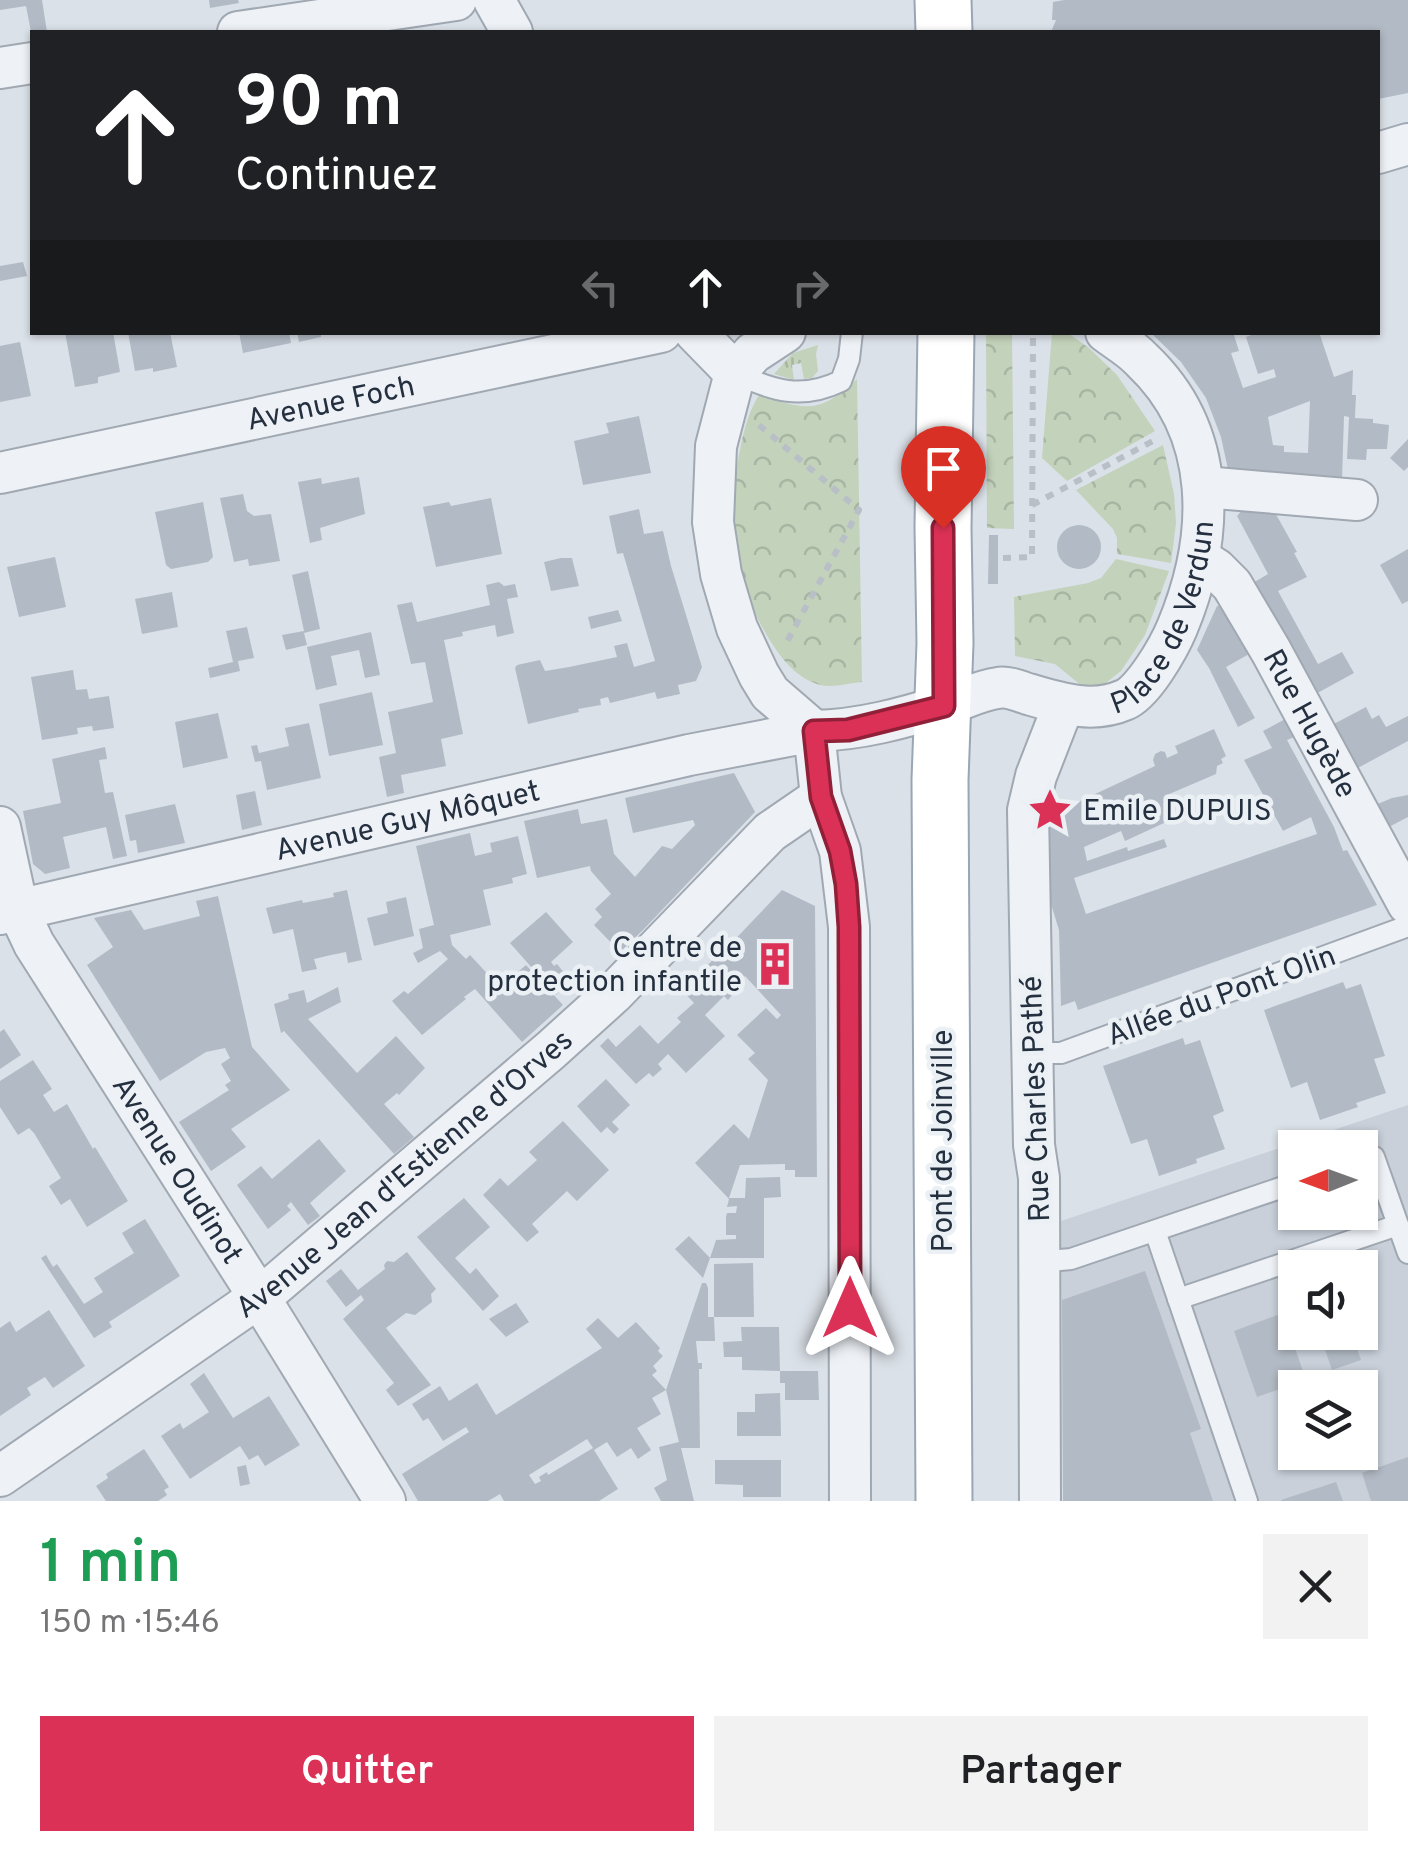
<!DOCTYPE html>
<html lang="fr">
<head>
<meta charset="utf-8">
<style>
	:root { --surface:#fff; --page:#f2f2f2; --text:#202124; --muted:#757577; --accent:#dc3156 }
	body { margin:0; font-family:Overpass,sans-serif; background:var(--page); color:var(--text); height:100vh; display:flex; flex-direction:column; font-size:38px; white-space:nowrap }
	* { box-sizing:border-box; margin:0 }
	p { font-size:32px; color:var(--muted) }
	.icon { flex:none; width:55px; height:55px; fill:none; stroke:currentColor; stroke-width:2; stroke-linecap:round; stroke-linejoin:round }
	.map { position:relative; height:1501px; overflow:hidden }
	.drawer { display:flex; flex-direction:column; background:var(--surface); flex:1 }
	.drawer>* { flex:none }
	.hud { position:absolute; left:30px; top:30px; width:1350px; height:305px; border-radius:0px; box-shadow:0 2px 8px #0004; background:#202124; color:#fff; overflow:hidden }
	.needle { width:65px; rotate:269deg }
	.fabs { position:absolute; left:1278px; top:1130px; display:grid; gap:20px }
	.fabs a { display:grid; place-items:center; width:100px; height:100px; border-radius:0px; background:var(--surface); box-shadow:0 2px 8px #0004; font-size:50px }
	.pin { position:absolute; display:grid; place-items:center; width:85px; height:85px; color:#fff; margin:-102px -42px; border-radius:50% 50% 50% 0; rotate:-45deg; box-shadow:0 0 10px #0007 }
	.pin .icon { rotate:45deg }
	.me { position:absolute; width:110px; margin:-55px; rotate:0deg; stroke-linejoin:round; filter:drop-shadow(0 0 8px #0008) }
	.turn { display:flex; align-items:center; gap:35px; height:210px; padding:0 40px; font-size:45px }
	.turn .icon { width:130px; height:130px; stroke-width:2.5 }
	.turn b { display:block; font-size:70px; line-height:85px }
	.lanes { display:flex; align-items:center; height:95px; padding:0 40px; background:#0003; justify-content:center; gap:50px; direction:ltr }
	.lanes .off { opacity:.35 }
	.round { display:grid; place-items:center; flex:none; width:105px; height:105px; border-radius:0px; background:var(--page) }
	.headline { display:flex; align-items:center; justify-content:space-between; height:170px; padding:0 40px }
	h1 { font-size:60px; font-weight:600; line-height:75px; color:#1e9e55 }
	.button { display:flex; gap:20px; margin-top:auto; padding:20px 40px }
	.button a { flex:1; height:115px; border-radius:0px; background:var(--accent); color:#fff; font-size:40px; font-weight:600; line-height:115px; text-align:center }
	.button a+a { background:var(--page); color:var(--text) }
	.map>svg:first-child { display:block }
	.built { fill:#c9d0da; fill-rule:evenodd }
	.grass { fill:url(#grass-tufts) }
	.forest { fill:url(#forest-crowns) }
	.building { fill:#b2bac5; fill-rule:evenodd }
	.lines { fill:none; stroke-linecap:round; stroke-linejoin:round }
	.service-casing { stroke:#a0a8b2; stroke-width:24 }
	.minor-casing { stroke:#a0a8b2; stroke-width:44 }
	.primary-casing { stroke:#99a6b4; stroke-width:59 }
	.path { stroke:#b9bfc6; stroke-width:6; stroke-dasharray:8 8; stroke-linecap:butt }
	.service { stroke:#eef1f6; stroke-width:20 }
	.minor { stroke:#eef1f6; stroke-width:40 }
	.primary { stroke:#fff; stroke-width:55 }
	.route-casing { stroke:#8f2038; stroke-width:25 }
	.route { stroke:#dc3156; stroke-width:18 }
	.labels { text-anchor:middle; stroke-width:9; stroke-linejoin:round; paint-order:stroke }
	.street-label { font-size:30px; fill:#24303f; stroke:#ebf0f5 }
	.poi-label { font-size:30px; fill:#24303f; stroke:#ebf0f5; text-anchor:start }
</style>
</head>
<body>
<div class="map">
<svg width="1408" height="1501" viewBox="0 0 1408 1501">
	<defs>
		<pattern id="grass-tufts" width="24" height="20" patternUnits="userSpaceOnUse" patternTransform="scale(2.5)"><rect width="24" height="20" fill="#c3d2bb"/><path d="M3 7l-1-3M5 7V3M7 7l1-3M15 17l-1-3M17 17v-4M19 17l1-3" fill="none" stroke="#a7b5a2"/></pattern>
		<pattern id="forest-crowns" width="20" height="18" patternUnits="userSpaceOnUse" patternTransform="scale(2.5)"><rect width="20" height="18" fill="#c3d2bb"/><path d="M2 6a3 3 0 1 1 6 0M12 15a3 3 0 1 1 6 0" fill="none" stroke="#a7b5a2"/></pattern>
	</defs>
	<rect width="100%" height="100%" fill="#dbe1e8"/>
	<path class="built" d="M1408,1105V1501H1063L1061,1221ZM1295,1148H1360V1212H1295ZM1295,1268H1360V1332H1295ZM1295,1388H1360V1452H1295Z"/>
	<polygon class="grass" points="818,345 816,354 818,371 812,378 804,379 801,363 792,365 794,380 774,374 793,353"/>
	<g class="forest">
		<polygon points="986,333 1012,333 1014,529 987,528"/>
		<polygon points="1052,333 1068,333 1089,348 1117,375 1155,431 1067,481 1042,458"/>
		<path d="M857,379L862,682C849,683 829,689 817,684C794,676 780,657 768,637C732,578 726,512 741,445C745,427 749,411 759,395C807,409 817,416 857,379Z"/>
		<polygon points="1163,445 1174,494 1176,523 1171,563 1117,554 1117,538 1113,529 1076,490"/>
		<polygon points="1116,559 1169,571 1145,635 1121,671 1097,690 1083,687 1055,664 1015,656 1014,597 1088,583 1101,578"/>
	</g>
	<g class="building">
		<polygon points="0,0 42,0 47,32 31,32 26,6 0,10"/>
		<polygon points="209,0 238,0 239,3 210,8"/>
		<polygon points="1064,0 1408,0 1408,93 1378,99 1378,32 1051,32 1056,20 1052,20 1053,2"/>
		<polygon points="23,262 27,276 0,281 0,266"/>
		<polygon points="65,332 113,332 120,372 98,377 98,383 75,387"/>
		<polygon points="128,332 170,332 177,367 153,372 153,368 135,371"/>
		<polygon points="239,332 289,332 291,343 243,353"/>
		<polygon points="297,332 321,332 321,337 299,342"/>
		<path d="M1150,332H1233L1239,351L1231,353L1243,388L1276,377L1274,369L1258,374L1246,337L1259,332H1319L1334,377L1353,370L1352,395H1356L1355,418L1373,419V423L1389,425L1387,449H1367L1366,460L1347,459L1349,417L1344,416L1342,480L1229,474L1221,437L1206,398L1181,362ZM1310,401L1308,453L1284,452V446L1273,445L1268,417Z"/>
		<polygon points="20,342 31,396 0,402 0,346"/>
		<polygon points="639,416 651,473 583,485 574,441 609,433 606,423"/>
		<polygon points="1408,439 1408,467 1404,471 1390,458"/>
		<polygon points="359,477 365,514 320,528 322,540 310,543 298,482 321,478 322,484"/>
		<polygon points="243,494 247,511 254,516 271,514 280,561 249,566 248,559 234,562 220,498"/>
		<polygon points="491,498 502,554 436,567 423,507 449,502 451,506"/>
		<polygon points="203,502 213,557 208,562 171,569 166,565 155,512"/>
		<polygon points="1244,508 1273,509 1297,552 1294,553 1307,577 1278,591 1318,664 1342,652 1354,673 1312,696 1251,584 1268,574 1237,516"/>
		<polygon points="639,509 644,534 663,531 671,566 702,667 696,681 678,685 680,694 657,699 655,692 610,703 608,697 600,699 601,705 578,709 579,712 528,724 515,668 517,665 540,660 545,671 569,667 617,657 614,646 627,643 634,667 655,661 623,553 617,554 609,516"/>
		<circle cx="1079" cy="547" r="22"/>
		<polygon points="989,535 998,535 998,584 988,584"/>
		<polygon points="1408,549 1408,601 1402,604 1380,565"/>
		<polygon points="55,557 66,607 19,617 7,567"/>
		<polygon points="561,558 572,558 579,586 551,591 544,562"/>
		<polygon points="308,571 320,629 304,633 307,645 286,650 282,635 304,631 292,575"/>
		<polygon points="499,582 504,586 515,584 518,597 507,599 514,633 497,637 495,625 462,632 463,636 444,640 463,734 441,739 446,766 401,775 404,793 387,797 379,757 396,753 388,712 433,702 425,662 411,664 397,605 412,602 417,622 490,605 486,585"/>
		<polygon points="172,592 178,627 142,634 135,599"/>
		<polygon points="1225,605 1251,653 1226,667 1255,718 1238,727 1209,668 1197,650 1217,606"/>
		<polygon points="618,610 622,621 591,629 588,617"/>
		<polygon points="247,627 254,658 238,661 240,671 210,678 208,668 233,662 226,631"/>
		<polygon points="371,632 380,675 365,678 359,650 331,656 337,685 316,690 307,647"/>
		<polygon points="73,670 76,690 87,689 89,699 109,696 114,728 93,731 92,726 77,728 78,734 42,740 31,677"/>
		<polygon points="372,692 383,745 329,756 319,704"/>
		<polygon points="1366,707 1372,719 1379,715 1386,727 1408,716 1408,741 1354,770 1330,726"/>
		<polygon points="218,713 228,758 183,768 175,722"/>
		<polygon points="1287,718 1297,736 1287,740 1334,827 1343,851 1347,850 1377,905 1078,1010 1075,1001 1061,1006 1059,930 1046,888 1046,817 1155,766 1153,760 1155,754 1161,751 1165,752 1167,758 1178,753 1175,746 1214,729 1226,756 1221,759 1223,763 1217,766 1216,774 1167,795 1177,817 1125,841 1121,831 1084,847 1087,861 1127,847 1128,851 1164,839 1167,847 1074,878 1086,914 1317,834 1311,817 1283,831 1244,760 1272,748 1263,731"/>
		<polygon points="309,723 321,778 267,790 261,761 255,762 251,746 257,745 259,753 289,746 285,728"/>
		<polygon points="105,747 107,759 99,760 105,793 113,792 127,856 113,859 106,827 63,837 70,868 45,874 33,864 23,811 61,803 52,759"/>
		<polygon points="734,773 755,812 643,930 620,952 594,925 602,917 595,909 611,894 591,871 590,866 537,878 524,821 578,809 581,824 607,819 614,854 635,877 662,846 672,849 695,825 693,820 633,833 625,798"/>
		<polygon points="255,791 262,825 242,830 236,795"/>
		<polygon points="1408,795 1408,817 1385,829 1373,806 1392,798"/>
		<polygon points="175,804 185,843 138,853 136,840 130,841 125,815"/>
		<polygon points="470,833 475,856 492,852 490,843 518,836 527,874 512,878 513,883 483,890 491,925 450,935 452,945 466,959 470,955 495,982 504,984 526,965 563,1005 522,1042 475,989 464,997 466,999 422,1035 392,1001 404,991 408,994 448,959 440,951 418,963 413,953 423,948 419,929 434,925 416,846"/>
		<polygon points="347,890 362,960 348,963 346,952 331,955 314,959 317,969 302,972 293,929 273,934 266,908 302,900 303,903 334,897 333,893"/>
		<polygon points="782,890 815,906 817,1177 795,1177 795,1170 785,1170 785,1164 740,1165 729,1198 745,1198 746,1178 780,1177 781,1197 764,1198 764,1258 710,1258 716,1240 736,1239 736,1235 726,1235 726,1217 727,1213 736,1213 737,1206 727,1207 729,1199 695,1163 734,1124 749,1139 768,1080 748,1059 755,1053 737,1035 766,1008 777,1019 781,1015 745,976 729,992 732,995 728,1000 724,996 705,1015 725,1036 686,1073 668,1054 658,1064 662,1069 653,1077 649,1073 636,1084 600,1046 608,1038 616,1047 640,1025 658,1044 681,1022 677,1018 694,1003 682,990 722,951 723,952"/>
		<polygon points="218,896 252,1047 290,1090 231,1129 246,1147 211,1171 179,1122 229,1090 225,1085 231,1081 221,1064 230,1058 225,1048 206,1052 160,1081 87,965 113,947 94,918 131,910 144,930 200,916 196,901"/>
		<polygon points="406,897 414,936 374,946 367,918 388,913 386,902"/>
		<polygon points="546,912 573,942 551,962 554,966 557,964 565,974 562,976 569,983 556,995 510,943"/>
		<polygon points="1343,982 1346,989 1361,984 1385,1056 1374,1059 1386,1093 1356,1103 1358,1107 1320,1120 1307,1082 1291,1088 1264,1010"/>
		<polygon points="338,987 341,1002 308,1019 357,1073 396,1036 425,1068 399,1095 397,1093 384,1104 414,1137 394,1154 284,1031 281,1033 274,1004 289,999 288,994 304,990 307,1003"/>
		<polygon points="4,1029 21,1055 0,1069 0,1032"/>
		<polygon points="1183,1038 1185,1045 1200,1040 1224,1111 1213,1116 1225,1149 1196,1159 1197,1163 1159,1176 1147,1139 1131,1144 1103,1066"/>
		<polygon points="33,1060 52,1089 43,1095 54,1112 67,1104 93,1149 95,1147 128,1201 87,1227 70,1199 61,1205 49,1186 61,1178 34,1133 29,1128 18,1135 0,1107 0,1081"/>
		<polygon points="606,1079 630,1105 612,1122 619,1129 614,1134 607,1127 601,1133 577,1106"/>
		<polygon points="563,1121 609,1170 577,1201 567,1191 532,1224 539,1232 527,1242 483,1195 500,1178 508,1186 537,1160 529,1152"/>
		<polygon points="319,1139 346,1171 310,1203 320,1216 308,1225 291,1202 287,1206 291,1210 268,1229 237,1185 261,1166 272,1179"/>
		<polygon points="464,1198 490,1227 455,1258 470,1274 476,1268 499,1296 483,1311 417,1237"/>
		<polygon points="145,1219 180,1276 109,1322 112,1327 94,1338 41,1258 46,1255 53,1267 57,1264 84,1304 103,1292 94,1278 134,1253 122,1233"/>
		<polygon points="689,1236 710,1258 703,1278 675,1249"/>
		<polygon points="407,1252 436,1289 431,1294 432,1302 415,1315 406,1313 386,1328 431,1385 398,1406 386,1390 394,1383 343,1319 364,1300 361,1295 346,1307 326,1281 341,1269 358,1290 385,1269 384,1265 387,1261 394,1262"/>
		<polygon points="753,1263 754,1317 714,1317 714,1264"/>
		<polygon points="1363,1265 1375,1297 1360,1302 1360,1266"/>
		<polygon points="1145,1271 1201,1429 1190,1433 1213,1501 1063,1501 1062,1300"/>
		<polygon points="702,1283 706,1283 708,1288 708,1317 714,1317 715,1341 696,1341 698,1363 702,1363 702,1369 699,1369 700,1448 681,1448 694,1501 661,1501 654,1488 667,1480 659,1447 679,1442 666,1390"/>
		<polygon points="516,1303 529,1322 506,1337 489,1319"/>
		<polygon points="49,1310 85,1366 53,1388 45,1377 27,1388 31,1395 0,1416 0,1328 10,1321 16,1332"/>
		<polygon points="1283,1313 1306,1380 1257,1397 1234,1331"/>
		<path d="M598,1318L618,1338L636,1322L660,1348L658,1351L663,1356L653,1366L657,1371L652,1375L666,1390L652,1398L661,1414L637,1428L651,1450L638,1459L631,1448L617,1457L607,1442L594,1450L618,1489L599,1501H504L500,1494L488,1501H418L402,1474L469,1432L466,1427L443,1441L428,1418L423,1421L412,1404L440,1386L449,1401L477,1383L496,1415L602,1348L586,1329ZM587,1439L593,1448L548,1475L547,1472L539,1477L541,1481L535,1484L529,1475Z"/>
		<polygon points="741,1327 779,1327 780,1371 742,1370 742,1357 724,1357 723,1342 742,1341"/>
		<polygon points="1319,1332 1351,1332 1361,1360 1332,1370"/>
		<polygon points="780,1371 818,1371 819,1400 785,1400 785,1383 780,1383"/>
		<polygon points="204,1373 233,1418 269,1396 300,1445 265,1466 258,1455 249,1460 240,1446 190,1479 161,1436 180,1423 183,1429 209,1412 190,1384"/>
		<polygon points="780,1393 781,1436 737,1436 737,1412 755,1412 755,1394"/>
		<polygon points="144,1449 169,1487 164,1490 167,1495 158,1501 106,1501 96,1486 108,1478 106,1474"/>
		<polygon points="1408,1457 1408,1501 1371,1501 1362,1473"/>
		<polygon points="715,1460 781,1460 781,1497 743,1497 743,1485 715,1484"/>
		<polygon points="246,1465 250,1484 240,1486 237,1467"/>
		<polygon points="1336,1482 1343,1501 1281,1501 1281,1500"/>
	</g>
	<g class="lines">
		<g class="service-casing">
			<g id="service">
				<path d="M735,373C773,391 802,400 841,381L849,359L852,332"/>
				<polyline points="1033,1053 1061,1053 1408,926"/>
				<polyline points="1360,1161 1374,1157 1408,1253"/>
				<polyline points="1155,1231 1247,1501"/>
				<polyline points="1039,1262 1071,1259 1295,1183"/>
				<polyline points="1178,1299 1398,1225"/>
			</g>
		</g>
		<g class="minor-casing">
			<g id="minor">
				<polyline points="494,0 512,32"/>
				<polyline points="238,32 456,0"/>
				<polyline points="0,68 32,63"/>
				<polyline points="1378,153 1408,144"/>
				<polyline points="695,332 735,373"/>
				<path id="s1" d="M785,332L753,353L735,373L716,446L713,522L721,574L737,628L759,675L770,693L814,731C860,730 904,718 948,704C964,699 981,690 998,688C1007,686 1019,691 1028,694C1059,703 1092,714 1124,700C1143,693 1169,647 1177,628C1215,537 1219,433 1142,360C1132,349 1118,341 1106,332"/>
				<path id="s2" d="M0,473L661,332"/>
				<polyline points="1204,487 1357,500"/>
				<path id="s3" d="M1199,558L1216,569L1232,585L1271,651L1408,904"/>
				<path id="s4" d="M0,827L18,910L34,944L259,1297L385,1501"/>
				<path id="s5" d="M0,914L689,755L814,731L821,797L840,851L849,927L850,1501"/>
				<path id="s6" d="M0,1476L239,1311L275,1285L551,1050L613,994L770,832L821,797"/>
				<polyline points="1040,1501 1039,1178 1034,1145 1028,810 1036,776 1064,704"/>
			</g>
		</g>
		<g class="primary-casing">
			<g id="primary">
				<polyline points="943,0 944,32"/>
				<polyline points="944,1501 940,780 945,643 943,528 946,332"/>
			</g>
		</g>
		<g class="path">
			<polyline points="759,425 859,510 784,647"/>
			<polyline points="1032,505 1155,440"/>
			<polyline points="1003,558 1032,557 1033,332"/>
		</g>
		<use href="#service" class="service"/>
		<use href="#minor" class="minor"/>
		<use href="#primary" class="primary"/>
	</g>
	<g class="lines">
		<g class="route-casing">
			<polyline id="route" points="850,1308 849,927 846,884 840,851 821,797 814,731 848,730 944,706 943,528"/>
		</g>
		<use href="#route" class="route"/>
	</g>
	<defs>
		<g id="sight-bare" transform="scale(3.45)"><path d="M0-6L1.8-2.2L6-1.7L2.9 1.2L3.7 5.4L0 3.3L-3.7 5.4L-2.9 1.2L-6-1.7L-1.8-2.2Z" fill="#dc3156" stroke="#ebf0f5" stroke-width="2.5" paint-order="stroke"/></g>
		<g id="building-bare" transform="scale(3.45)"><path d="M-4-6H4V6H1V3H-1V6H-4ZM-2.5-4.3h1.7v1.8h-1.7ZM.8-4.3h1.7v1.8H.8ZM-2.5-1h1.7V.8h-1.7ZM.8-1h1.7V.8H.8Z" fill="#dc3156" stroke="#ebf0f5" stroke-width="2.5" paint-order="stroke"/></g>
	</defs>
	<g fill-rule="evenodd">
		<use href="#sight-bare" x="1050" y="810"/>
		<use href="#building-bare" x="775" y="964"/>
	</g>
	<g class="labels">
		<g class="street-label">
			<text dy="10" stroke="none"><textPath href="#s2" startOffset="338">Avenue Foch</textPath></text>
			<text dy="10" stroke="none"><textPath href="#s1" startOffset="870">Place de Verdun</textPath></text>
			<text dy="10" stroke="none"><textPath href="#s3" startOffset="202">Rue Hugède</textPath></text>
			<text dy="10" stroke="none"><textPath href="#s5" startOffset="418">Avenue Guy Môquet</textPath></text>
			<text transform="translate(1221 995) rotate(-20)" y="10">Allée du Pont Olin</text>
			<text transform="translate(1035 1099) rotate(-92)" y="10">Rue Charles Pathé</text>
			<text transform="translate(942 1141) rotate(-90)" y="10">Pont de Joinville</text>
			<text dy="10" stroke="none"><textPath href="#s4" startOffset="390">Avenue Oudinot</textPath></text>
			<text dy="10" stroke="none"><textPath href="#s6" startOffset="505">Avenue Jean d'Estienne d'Orves</textPath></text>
		</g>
		<g class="poi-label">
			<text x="1083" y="820">Emile DUPUIS</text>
			<text x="742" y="957" text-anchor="end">Centre de<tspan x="742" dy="34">protection infantile</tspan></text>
		</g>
	</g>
</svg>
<div class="fabs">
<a><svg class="needle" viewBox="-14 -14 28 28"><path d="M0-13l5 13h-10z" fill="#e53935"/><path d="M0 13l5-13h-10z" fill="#757577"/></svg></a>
<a><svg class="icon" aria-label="sound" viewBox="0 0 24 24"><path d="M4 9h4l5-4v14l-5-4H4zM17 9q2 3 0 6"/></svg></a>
<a><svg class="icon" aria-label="layers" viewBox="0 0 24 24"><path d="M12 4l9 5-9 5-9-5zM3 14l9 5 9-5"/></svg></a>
</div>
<div class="pin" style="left:943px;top:528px;background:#d93025"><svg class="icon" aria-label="arrive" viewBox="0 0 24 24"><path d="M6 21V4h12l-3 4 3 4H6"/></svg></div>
<svg class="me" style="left:850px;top:1308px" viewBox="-20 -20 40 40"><path d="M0-17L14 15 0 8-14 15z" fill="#dc3156" stroke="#fff" stroke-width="4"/></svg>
<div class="hud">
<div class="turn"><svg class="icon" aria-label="ahead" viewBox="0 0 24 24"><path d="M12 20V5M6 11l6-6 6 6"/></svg><div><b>90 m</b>Continuez</div></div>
<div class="lanes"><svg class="icon off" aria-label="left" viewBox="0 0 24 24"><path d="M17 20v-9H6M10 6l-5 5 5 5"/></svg><svg class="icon" aria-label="ahead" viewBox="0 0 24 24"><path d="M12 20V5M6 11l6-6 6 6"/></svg><svg class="icon off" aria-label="right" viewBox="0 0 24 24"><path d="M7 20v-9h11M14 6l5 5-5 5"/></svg></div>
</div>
</div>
<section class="drawer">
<div class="headline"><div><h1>1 min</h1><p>150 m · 15:46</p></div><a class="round"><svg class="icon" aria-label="close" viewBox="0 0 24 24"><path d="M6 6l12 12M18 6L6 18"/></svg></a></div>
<div class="button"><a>Quitter</a><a>Partager</a></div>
</section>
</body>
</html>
